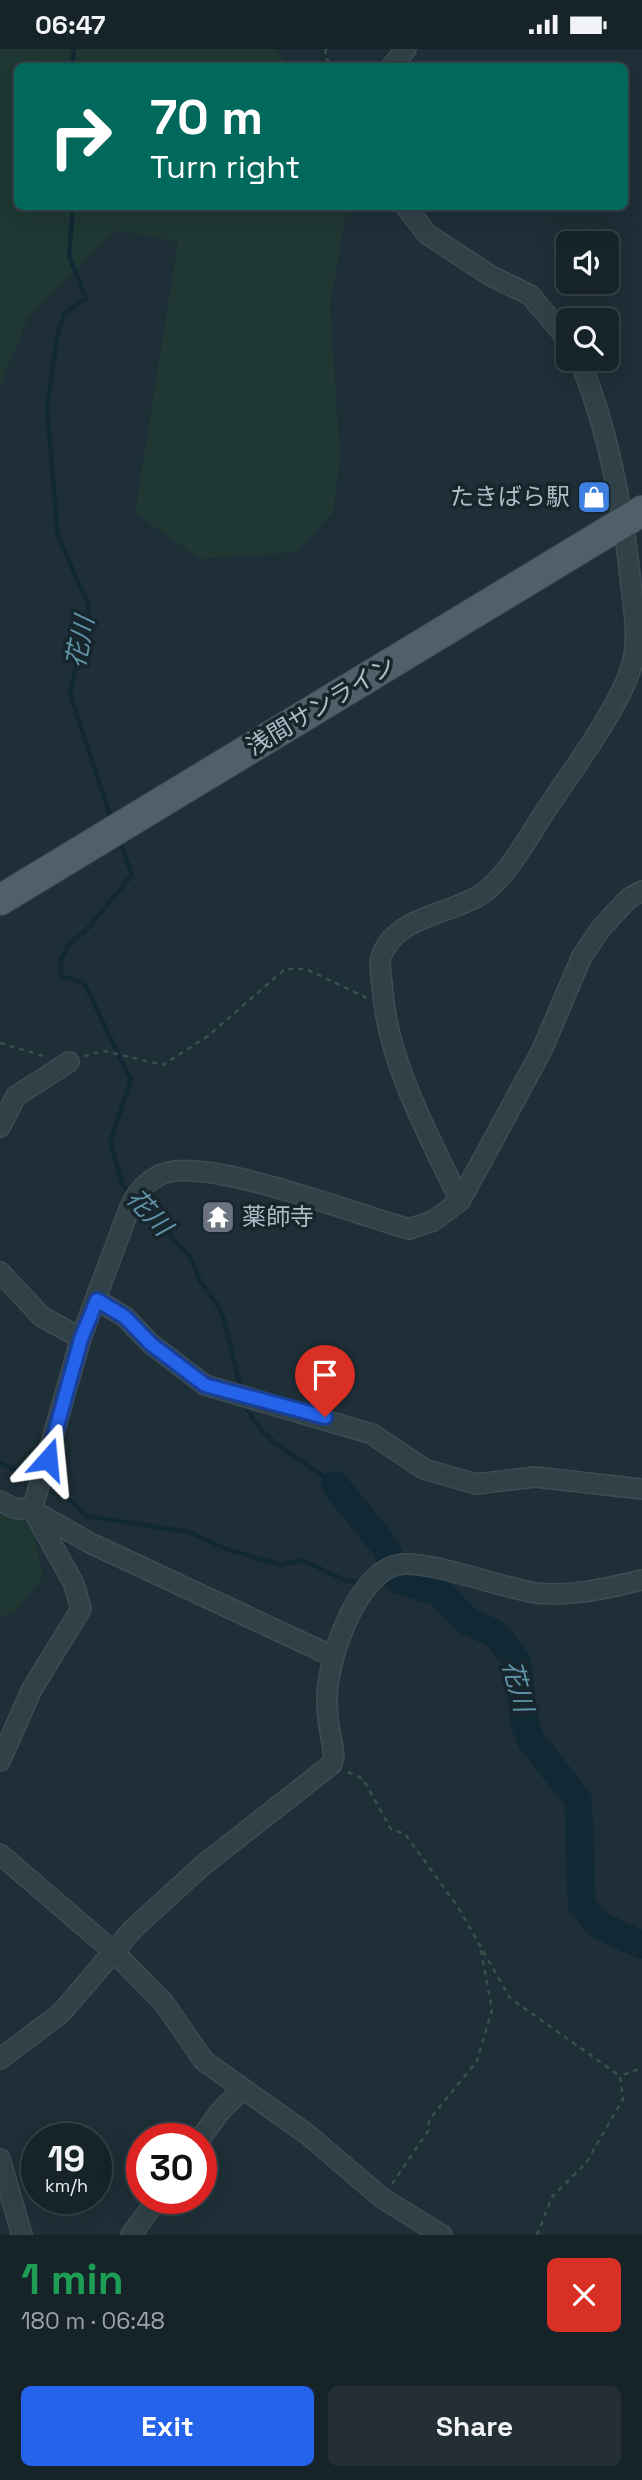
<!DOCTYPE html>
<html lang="en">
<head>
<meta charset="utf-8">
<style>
	:root { --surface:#162329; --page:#232f35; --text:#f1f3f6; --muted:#9ea4a8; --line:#354046; --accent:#2563eb }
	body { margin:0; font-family:"Space Grotesk","Noto Sans JP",sans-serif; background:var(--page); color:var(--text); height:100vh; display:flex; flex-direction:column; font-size:26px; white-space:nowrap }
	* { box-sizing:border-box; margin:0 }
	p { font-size:23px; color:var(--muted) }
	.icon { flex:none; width:38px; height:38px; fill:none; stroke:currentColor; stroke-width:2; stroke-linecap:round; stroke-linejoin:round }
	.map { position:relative; height:2186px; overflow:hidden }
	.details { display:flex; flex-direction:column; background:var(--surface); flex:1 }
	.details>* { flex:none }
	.banner { position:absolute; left:14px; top:14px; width:614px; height:147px; border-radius:10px; box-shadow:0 7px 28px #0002,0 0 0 2px var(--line); background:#00695c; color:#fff; overflow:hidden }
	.controls { position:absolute; left:556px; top:182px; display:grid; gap:14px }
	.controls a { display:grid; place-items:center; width:63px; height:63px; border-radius:10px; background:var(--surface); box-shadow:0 7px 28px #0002,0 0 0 2px var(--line); font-size:35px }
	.speed { position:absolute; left:21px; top:2074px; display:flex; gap:14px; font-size:35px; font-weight:700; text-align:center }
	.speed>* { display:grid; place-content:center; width:91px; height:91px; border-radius:50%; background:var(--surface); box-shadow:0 7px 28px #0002,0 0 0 2px var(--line); line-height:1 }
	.speed small { font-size:18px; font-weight:400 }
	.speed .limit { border:10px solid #d22; background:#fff; color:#111 }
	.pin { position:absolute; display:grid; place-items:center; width:60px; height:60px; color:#fff; margin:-72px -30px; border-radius:50% 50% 50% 0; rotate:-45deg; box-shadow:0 0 7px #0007 }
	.pin .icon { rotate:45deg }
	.me { position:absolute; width:77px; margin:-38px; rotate:18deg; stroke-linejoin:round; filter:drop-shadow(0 0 5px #0008) }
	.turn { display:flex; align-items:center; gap:24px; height:147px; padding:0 21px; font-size:32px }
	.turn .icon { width:91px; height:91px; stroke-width:2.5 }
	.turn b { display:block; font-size:49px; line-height:60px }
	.round { display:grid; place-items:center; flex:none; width:74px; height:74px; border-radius:10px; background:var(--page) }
	.overview { display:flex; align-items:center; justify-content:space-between; height:119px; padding:0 21px }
	h1 { font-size:42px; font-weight:700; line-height:52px; color:#1e9e55 }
	.cta { display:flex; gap:14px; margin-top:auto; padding:14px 21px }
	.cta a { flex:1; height:80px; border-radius:10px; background:var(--accent); color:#fff; font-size:28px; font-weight:700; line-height:80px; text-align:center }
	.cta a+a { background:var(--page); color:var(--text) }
	.status { display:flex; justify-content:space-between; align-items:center; height:49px; padding:0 35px; background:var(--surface); direction:ltr }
	.status svg { height:19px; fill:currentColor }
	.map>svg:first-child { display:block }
	.green { fill:#1f3834 }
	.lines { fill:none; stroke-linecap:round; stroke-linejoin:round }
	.stream { stroke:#112935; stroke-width:4.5 }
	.river { stroke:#112935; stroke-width:28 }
	.minor-casing { stroke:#3e4c54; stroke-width:22 }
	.primary-casing { stroke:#3e4c54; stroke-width:32 }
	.path { stroke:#38514c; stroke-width:2.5; stroke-dasharray:5 5; stroke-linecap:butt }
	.minor { stroke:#314148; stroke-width:19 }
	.primary { stroke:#4f6068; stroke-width:30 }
	.route-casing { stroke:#184099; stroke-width:18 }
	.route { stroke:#2563eb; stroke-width:12 }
	.labels { text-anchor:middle; stroke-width:7; stroke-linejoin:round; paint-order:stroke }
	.poi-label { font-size:24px; fill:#abbcc5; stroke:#17252c; text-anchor:end }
	.street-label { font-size:24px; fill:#abbcc5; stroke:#17252c }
	.water-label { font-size:26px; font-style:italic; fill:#6092a7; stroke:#17252c }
</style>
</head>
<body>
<div class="status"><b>06:47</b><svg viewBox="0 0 49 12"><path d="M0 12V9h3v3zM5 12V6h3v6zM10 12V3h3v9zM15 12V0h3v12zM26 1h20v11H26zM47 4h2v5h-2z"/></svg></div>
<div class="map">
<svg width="642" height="2186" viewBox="0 0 642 2186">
	<rect width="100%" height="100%" fill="#1e2f37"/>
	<g class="green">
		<polygon points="0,0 276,0 289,17 18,18 18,158 347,158 330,257 340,407 333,463 297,503 200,510 135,464 178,193 115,181 28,269 0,337"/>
		<polygon points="0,1459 33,1478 43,1528 14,1564 0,1567"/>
	</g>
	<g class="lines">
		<g class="stream">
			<polyline points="72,18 74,0"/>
			<polyline points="73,158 69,207 86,249 64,265 57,288 47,359 58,487 89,557 70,645 112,772"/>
			<polyline points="119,790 132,826 88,879 67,898 61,911 61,927 84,934 131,1031 110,1093 122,1134 130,1143"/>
			<polyline points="139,1152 190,1208 200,1232 216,1254 224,1271 241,1340"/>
			<path d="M246,1355C256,1391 307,1413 335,1436"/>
			<polyline points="0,1414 34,1429"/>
			<polyline points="46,1434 58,1439 86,1467 189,1483 226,1500 281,1516 303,1511 344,1531 362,1534"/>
			<polyline points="377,1536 398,1531"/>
		</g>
		<polyline class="river" points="335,1436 386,1499 398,1531 439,1543 469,1573 496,1585 517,1612 525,1676 531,1691 578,1751 582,1856 599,1876 642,1896"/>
		<g class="minor-casing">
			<g id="minor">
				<polyline points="391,18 406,0"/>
				<polyline points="406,158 427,185 491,227 530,246 569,292"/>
				<polyline points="0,1078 16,1047 69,1013"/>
				<path d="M460,1152C427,1082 387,1013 382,935C381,927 379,915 381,908C396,866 450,866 482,845C509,827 533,779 552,752C575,718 622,654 632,615C639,591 634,561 631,536C623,459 609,381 579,310"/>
				<polyline points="0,1223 42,1268 81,1289"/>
				<polyline points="97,1251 125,1268 151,1295 205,1336 372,1385 424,1420 476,1435 535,1428 642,1440"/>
				<polyline points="0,1452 14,1459 32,1461 90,1494 332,1607"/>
				<path d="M32,1461L81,1289L130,1158C137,1142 151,1127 169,1123C217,1112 356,1165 409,1180L433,1172L460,1152L542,1001L582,907L602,878L629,849L642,842"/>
				<polyline points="0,1712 32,1640 81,1560 74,1535 35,1465"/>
				<polyline points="0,1805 115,1904 164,1954 204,2012 307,2085 382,2149 442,2186"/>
				<path d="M0,2010L61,1964L133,1880L202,1817L332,1715L334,1707C332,1690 327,1672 327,1655C325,1616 355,1526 397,1516C424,1509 504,1540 537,1544C573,1548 607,1539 642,1531"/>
				<polyline points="200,2090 222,2060 243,2040"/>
				<polyline points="0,2110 22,2186"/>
				<polyline points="131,2186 158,2149"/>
			</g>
		</g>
		<g class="primary-casing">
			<polyline id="primary" points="0,851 642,462"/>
		</g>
		<g class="path">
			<polyline points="326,0 325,7 332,18"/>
			<polyline points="0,994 44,1007"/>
			<polyline points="84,1007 104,1002 163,1016 208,987 285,920 306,920 367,949"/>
			<polyline points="348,1723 363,1730 391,1780 405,1785 458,1858 510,1949 620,2027"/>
			<polyline points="392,2135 428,2082 429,2071 477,2012 492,1961 480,1896"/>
			<polyline points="537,2186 552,2148 586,2114 623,2050 620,2027 642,2019"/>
		</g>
		<use href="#minor" class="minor"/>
		<use href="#primary" class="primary"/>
	</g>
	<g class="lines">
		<g class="route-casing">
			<polyline id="route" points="48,1410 81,1290 97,1251 125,1268 151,1295 205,1336 325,1368"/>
		</g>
		<use href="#route" class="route"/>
	</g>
	<defs>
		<g id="shop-square" transform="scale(1.75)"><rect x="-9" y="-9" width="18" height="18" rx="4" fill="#3f7fe0" stroke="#17252c"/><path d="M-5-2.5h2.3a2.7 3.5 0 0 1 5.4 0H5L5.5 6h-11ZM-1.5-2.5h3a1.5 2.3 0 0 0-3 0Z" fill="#fff"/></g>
		<g id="temple-square" transform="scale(1.75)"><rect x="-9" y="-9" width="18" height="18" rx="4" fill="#6b7280" stroke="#17252c"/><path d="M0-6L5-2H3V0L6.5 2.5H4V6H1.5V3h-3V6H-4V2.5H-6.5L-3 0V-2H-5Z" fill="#fff"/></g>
	</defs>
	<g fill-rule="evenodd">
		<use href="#shop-square" x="594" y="448"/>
		<use href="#temple-square" x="218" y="1168"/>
	</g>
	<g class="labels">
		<g class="poi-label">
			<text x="570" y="456">たきばら駅</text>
			<text x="242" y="1176" text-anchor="start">薬師寺</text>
		</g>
		<g class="street-label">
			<text transform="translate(321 657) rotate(-31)" y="8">浅間サンライン</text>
		</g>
		<g class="water-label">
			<text transform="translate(80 593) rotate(-79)" y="9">花川</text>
			<text transform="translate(149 1163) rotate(47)" y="9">花川</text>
			<text transform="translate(518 1637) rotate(75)" y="9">花川</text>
		</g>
	</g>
</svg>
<div class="controls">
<a><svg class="icon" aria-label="sound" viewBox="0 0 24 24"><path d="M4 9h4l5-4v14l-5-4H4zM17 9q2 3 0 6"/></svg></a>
<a><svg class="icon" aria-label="search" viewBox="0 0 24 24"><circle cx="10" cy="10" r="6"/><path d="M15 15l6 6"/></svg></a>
</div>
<div class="speed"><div>19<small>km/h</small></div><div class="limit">30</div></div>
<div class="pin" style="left:325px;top:1368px;background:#d93025"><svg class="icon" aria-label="arrive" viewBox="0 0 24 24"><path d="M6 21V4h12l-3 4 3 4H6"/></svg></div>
<svg class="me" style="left:48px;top:1410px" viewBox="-20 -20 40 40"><path d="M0-17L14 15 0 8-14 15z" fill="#2563eb" stroke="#fff" stroke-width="4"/></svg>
<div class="banner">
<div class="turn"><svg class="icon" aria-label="right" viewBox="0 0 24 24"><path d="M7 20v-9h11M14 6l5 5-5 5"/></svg><div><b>70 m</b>Turn right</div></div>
</div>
</div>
<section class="details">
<div class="overview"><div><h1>1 min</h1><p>180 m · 06:48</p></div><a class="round" style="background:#d93025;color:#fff"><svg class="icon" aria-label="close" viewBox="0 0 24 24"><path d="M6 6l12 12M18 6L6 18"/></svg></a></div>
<div class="cta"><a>Exit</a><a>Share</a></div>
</section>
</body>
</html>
